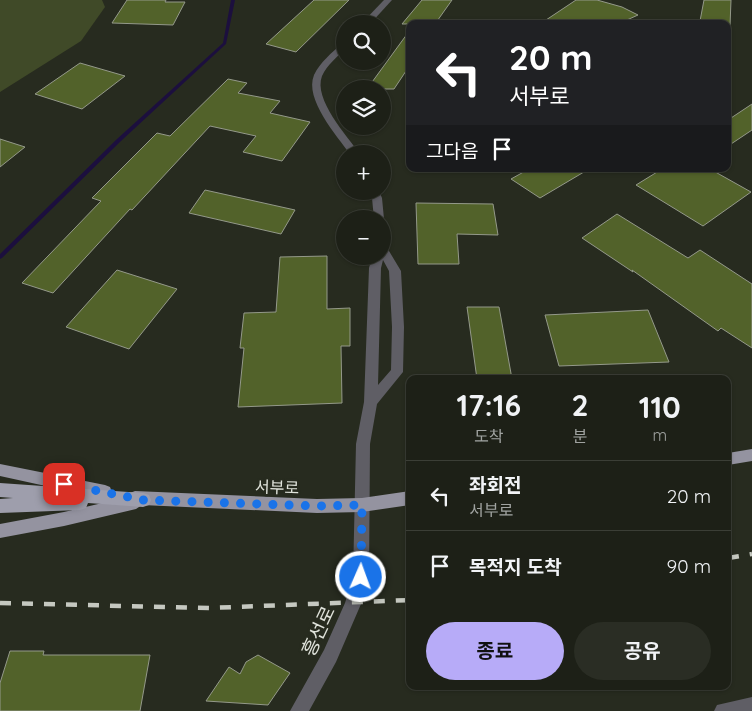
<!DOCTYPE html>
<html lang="ko">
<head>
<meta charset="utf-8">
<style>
	:root { --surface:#1d2017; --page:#2a2d24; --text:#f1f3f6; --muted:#a0a3a1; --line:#3b3e36; --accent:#b7abf8 }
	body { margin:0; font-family:Quicksand,"Noto Sans KR",sans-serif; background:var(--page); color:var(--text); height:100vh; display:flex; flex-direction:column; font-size:19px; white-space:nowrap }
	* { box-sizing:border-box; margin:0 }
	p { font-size:16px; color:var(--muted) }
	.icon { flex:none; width:28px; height:28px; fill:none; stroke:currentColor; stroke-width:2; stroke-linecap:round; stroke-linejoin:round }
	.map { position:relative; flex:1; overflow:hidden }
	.sheet { position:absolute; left:406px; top:375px; width:325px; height:315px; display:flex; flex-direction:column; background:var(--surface); border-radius:10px; box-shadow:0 1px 4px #0004,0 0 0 1px var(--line) }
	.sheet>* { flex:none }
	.hud { position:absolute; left:406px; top:20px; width:325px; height:152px; border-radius:10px; box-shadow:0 1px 4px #0004,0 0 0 1px var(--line); background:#202124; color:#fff; overflow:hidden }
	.tools { position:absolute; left:336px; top:15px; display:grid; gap:10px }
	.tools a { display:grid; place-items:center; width:55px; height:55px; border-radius:50%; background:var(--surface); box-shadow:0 1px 4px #0004,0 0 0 1px var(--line); font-size:25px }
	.pin { position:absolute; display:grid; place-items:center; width:42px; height:42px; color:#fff; margin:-21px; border-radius:10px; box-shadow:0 2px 8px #0006 }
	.me { position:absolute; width:55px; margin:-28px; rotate:2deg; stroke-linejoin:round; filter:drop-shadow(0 0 4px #0008) }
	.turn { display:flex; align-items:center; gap:18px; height:105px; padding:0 20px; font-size:22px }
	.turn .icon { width:65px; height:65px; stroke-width:2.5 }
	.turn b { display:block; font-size:35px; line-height:42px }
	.then { display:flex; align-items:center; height:48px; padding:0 20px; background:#0003; gap:10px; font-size:19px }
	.eta { display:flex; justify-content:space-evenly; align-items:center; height:85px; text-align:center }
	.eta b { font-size:30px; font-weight:700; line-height:35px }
	.action { display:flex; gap:10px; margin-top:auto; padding:10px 20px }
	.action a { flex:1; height:58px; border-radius:30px; background:var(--accent); color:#111; font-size:20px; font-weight:700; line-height:58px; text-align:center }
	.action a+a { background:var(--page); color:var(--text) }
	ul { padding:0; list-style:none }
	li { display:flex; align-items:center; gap:15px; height:70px; padding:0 20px; border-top:1px solid var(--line) }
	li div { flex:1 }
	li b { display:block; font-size:19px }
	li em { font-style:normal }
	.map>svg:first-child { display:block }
	.green { fill:#404a28 }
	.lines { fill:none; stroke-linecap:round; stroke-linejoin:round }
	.stream { fill:#1c0f3e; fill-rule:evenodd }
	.building { fill:#52622a; stroke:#94998a }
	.minor { fill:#5f5e65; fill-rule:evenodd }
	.primary { fill:#9493a0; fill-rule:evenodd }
	.trunk { fill:#9e9eac; fill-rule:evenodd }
	.rail { stroke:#c5c8c0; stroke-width:4.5; stroke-dasharray:11 11; stroke-linecap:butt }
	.route { stroke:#1a73e8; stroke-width:9; stroke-dasharray:0 16.2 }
	.labels { text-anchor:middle; stroke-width:5; stroke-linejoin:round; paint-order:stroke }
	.street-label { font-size:16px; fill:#e0e3db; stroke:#272b1f }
	.near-street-label { font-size:19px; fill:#e0e3db; stroke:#272b1f }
</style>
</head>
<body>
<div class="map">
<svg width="752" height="711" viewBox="0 0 752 711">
	<rect width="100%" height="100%" fill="#272b1f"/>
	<polygon class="green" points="0,0 102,0 105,7 81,41 0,92"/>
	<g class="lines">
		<polygon class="stream" points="231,0 235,0 226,44 121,141 2,258 0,259 0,254 117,139 223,43"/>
	</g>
	<g class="building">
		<polygon points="127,0 166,0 165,2 185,2 173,25 112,23"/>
		<polygon points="314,0 349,0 296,52 266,44"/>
		<polygon points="422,0 452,0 435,24 402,24"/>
		<polygon points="576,0 597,0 622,7 638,15 618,24 540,24"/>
		<polygon points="704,0 731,0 730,26 728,24 700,21"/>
		<polygon points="410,30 410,65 394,89 367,89"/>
		<polygon points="80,63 125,76 82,109 35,94"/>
		<polygon points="228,79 247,83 238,93 280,101 270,113 310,122 282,161 243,152 256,136 210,126 132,210 130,209 53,293 22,283 101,201 92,198 157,133 170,136"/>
		<polygon points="752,104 752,130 728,146 728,120"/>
		<polygon points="0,139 25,147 0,167"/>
		<polygon points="529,169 589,169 540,198 511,179"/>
		<polygon points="662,169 710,169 751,192 703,226 636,185"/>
		<polygon points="205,190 295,210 281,234 189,213"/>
		<polygon points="416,203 493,204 498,235 457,234 459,264 418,264"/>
		<polygon points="617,214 688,258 700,250 752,284 752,348 721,328 718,331 632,270 633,272 582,238"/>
		<polygon points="327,256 327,309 350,308 350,346 341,346 342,403 238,407 244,348 240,348 244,313 276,312 280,257"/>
		<polygon points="117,270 177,289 129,349 66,327"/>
		<polygon points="467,307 499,307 512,379 477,379"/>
		<polygon points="648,310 669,362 559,366 545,315"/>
		<polygon points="10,651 44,651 43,655 150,655 140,711 0,711 0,683"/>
		<polygon points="258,655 290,673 268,705 206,701 229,667 240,674 246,662"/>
	</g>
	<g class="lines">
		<g class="minor">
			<polygon points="384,0 392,0 370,24 361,24"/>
			<path d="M342,43H345V49C337,57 327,65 322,76C313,99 347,136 360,154H350C337,136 304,99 314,75C320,62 332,53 342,43Z"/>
			<polygon points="369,191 379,191 382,198 384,219 383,221 382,219 374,219 372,198"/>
			<path d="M382,245L386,246L401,271L404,327L403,372L377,404L370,444L369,577L361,604L336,662L309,711H290L324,650L345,603L353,577L356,444L364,402L369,268L372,256H382ZM383,260L389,271L392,327L391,370L378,385L381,268Z"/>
			<polygon points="752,697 752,711 714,711 717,705"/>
		</g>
		<g class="primary">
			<polygon points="752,449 752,461 728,465 728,453"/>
			<polygon points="0,464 105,485 110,487 112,492 110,497 105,499 0,476"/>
			<polygon points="135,491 317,499 362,498 410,491 410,505 362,512 317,513 142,505 136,509 64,526 0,538 0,524 64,512 128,497 130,493"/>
		</g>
		<polygon class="trunk" points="0,483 143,493 149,495 151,500 149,505 143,507 88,503 86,508 80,510 0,513 0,499 13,498 0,497"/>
		<g class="rail">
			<polyline points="728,558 752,554"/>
			<polyline points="0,603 209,608 410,600"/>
		</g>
	</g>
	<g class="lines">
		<polyline class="route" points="64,484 143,500 317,506 362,505 361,577"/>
	</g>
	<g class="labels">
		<g class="street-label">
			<text transform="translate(277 487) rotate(2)" y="6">서부로</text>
		</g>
		<g class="near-street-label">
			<text transform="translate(318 631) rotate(-65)" y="7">흥선로</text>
		</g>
	</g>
</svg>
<div class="tools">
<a><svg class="icon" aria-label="search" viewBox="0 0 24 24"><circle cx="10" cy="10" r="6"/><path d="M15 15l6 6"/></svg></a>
<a><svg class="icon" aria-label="layers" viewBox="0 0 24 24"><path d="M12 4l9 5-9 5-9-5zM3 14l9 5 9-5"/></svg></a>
<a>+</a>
<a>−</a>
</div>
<div class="pin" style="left:64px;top:484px;background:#d93025"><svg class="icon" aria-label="arrive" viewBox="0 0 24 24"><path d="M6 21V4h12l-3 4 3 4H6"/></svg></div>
<svg class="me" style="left:361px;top:577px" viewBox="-20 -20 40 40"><circle r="17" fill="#1a73e8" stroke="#fff" stroke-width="3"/><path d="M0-11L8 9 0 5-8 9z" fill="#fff"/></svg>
<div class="hud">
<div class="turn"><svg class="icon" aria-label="left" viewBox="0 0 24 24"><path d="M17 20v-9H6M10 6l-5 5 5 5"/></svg><div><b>20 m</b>서부로</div></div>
<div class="then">그다음<svg class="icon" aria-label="arrive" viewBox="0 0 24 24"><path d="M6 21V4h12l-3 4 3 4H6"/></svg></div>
</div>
<section class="sheet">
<div class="eta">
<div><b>17:16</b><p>도착</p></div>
<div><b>2</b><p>분</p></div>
<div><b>110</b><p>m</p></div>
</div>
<ul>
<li><svg class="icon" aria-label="left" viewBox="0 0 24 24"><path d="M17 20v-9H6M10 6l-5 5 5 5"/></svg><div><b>좌회전</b><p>서부로</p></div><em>20 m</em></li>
<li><svg class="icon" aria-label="arrive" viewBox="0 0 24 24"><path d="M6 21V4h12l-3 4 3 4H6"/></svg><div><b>목적지 도착</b></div><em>90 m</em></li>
</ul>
<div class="action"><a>종료</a><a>공유</a></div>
</section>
</div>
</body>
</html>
